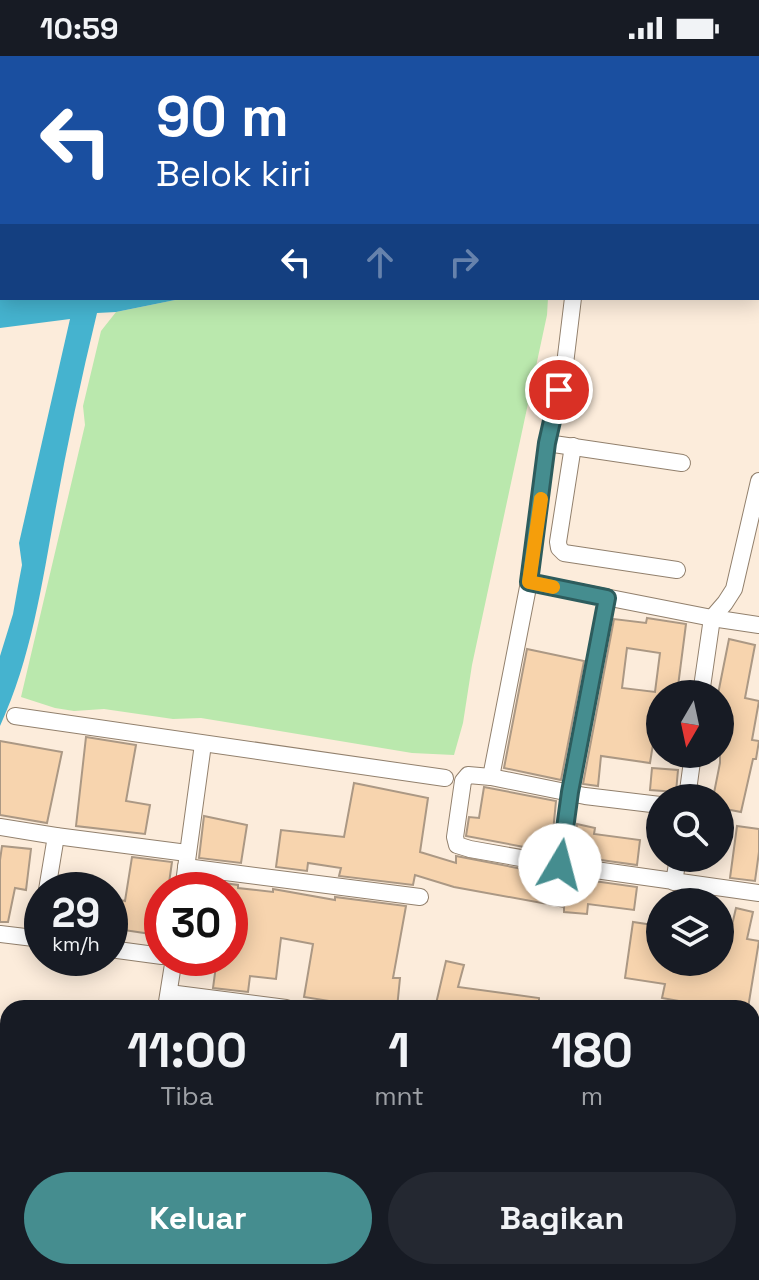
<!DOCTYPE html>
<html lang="id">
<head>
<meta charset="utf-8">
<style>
	:root { --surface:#171b24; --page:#242831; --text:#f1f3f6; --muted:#9ea1a6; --accent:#458d8f }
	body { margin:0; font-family:"Space Grotesk",sans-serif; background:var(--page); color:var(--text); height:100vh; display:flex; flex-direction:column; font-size:30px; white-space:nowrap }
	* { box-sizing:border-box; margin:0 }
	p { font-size:26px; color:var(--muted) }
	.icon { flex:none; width:44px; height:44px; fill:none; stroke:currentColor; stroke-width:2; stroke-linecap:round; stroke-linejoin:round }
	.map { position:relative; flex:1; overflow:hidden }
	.drawer { position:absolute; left:0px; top:944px; width:760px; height:280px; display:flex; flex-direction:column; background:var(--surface); border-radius:24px 24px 0 0; box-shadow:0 4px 20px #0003 }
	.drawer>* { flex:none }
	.guide { position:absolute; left:0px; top:0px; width:760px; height:244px; box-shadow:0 4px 20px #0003; background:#1a4fa0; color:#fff; overflow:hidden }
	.needle { width:52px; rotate:189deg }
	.tools { position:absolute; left:646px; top:624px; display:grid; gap:16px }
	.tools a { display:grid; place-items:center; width:88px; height:88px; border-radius:50%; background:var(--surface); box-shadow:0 4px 20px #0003; font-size:40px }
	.speed { position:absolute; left:24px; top:816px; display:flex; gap:16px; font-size:40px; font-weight:700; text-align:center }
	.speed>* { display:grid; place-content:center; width:104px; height:104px; border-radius:50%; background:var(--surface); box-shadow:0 4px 20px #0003; line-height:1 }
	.speed small { font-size:20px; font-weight:400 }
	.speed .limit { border:12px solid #d22; background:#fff; color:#111 }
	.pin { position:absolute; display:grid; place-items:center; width:68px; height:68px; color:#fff; margin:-34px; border:4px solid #fff; border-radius:50%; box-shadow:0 2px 8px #0007 }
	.me { position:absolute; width:88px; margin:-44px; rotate:8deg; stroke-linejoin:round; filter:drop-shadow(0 0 6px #0008) }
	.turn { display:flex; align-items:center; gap:28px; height:168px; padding:0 24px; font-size:36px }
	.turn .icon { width:104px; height:104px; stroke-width:2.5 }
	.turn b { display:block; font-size:56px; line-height:68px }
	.lanes { display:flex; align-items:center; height:76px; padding:0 24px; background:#0003; justify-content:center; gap:40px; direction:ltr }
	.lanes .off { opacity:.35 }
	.eta { display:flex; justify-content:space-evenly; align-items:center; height:136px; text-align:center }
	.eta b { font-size:48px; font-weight:700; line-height:56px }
	.action { display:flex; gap:16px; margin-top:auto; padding:16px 24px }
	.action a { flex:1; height:92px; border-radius:48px; background:var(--accent); color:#fff; font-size:32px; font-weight:700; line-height:92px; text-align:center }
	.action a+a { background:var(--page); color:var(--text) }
	.status { display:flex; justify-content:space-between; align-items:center; height:56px; padding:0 40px; background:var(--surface); direction:ltr }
	.status svg { height:22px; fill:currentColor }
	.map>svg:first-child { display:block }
	.green { fill:#bae8ad }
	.water { fill:#45b3cf }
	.building { fill:#f7d4ae; stroke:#ab9884; stroke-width:2; fill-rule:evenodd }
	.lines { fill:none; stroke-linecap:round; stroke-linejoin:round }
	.minor-casing { stroke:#92806d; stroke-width:18 }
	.trunk-casing { stroke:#92806d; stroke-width:28 }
	.path { stroke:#afa295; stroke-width:4; stroke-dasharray:6 6; stroke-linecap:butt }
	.minor { stroke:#fff; stroke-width:16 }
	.trunk { stroke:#fff; stroke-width:26 }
	.route-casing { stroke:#2d5c5d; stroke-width:20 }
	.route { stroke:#458d8f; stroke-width:14 }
	.slow { stroke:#f59e0b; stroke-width:14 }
</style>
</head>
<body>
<div class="status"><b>10:59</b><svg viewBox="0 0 49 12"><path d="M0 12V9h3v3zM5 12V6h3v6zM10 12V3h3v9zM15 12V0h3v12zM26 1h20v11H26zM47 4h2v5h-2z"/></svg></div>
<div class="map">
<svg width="759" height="1224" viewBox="0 0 759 1224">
	<rect width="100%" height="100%" fill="#fcecdb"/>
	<g class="green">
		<polygon points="0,0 150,0 150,2 2,2 2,168 0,168"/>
		<polygon points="190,0 759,0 759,26 758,2 190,2"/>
		<polygon points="185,242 548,242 547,259 472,609 463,667 454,699 412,697 201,662 173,663 104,653 74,655 55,652 21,641 85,369 83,350 101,275 116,256"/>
	</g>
	<path class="water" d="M8,242H185L116,256L97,257C81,323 67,389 55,456C42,528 31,603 0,670V600L13,558L18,530L22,509L19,487L70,263L0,272V244Z"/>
	<g class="building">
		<path d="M647,562L686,568L677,638H660V670L656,669L650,707L601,700L598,730L583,728L614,563L646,567ZM627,592L660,597L655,636L622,632Z"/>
		<polygon points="729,583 755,589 745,642 759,645 752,684 759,685 756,703 753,703 741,756 720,752 720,742 713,742 720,707 720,638 718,638"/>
		<polygon points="527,593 584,605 561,724 504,712"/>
		<polygon points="86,681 136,689 126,745 150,749 145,778 76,770"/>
		<polygon points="0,685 62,696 47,767 0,759"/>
		<polygon points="652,712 678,714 676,736 650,734"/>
		<polygon points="354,727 428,742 420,796 456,807 456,800 558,820 637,831 634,854 588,848 587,858 564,856 564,851 454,831 415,819 413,829 339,820 341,812 308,807 307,815 276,811 281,774 344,781"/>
		<polygon points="484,731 556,745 551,796 466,780 469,761 479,762"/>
		<polygon points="204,760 247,769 241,807 199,802"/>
		<polygon points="577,768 595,772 594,778 640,784 637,809 572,800"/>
		<polygon points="737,770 759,773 759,796 755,825 730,822"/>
		<polygon points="2,790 31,793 26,834 15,832 8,866 0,866 0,804"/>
		<polygon points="132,801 172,806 168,834 162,834 162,852 158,879 110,872 110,842 125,845"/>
		<polygon points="208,825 238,829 238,832 273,836 273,833 335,844 335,841 406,850 393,922 400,922 397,952 361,952 361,950 304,941 313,888 281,882 276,923 250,920 248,936 213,932 217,902 230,902 230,834 207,834"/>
		<polygon points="736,852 753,856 747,883 759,885 748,952 695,952 696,948 662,942 665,928 625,922 633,866 660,870 660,906 720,906 720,880 729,882"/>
		<polygon points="446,905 464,909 458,931 539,942 539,952 435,952"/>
	</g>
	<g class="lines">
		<g class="minor-casing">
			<g id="minor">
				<polyline points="125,2 125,0"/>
				<polyline points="547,387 682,407"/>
				<polyline points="573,390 558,486 559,492 564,497 677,514"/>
				<polyline points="529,526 712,562 759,569"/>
				<polyline points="701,638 712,562 725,547 734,533 759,425"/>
				<polyline points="15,660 445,722"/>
				<polyline points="491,721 529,526 547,387 565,308 573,242"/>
				<polyline points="687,742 693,698"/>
				<polyline points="660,749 585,740 491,721 468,719 463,725 455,781 457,789 470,793 560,809 759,837"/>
				<polyline points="0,771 56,780 187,797"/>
				<polyline points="560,809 570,736 607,542"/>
				<polyline points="186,811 420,841"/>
				<polyline points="674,826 678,802"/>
				<polyline points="47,834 56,780"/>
				<polyline points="183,834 203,688"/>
				<polyline points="0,878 42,883"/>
				<polyline points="38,883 42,858"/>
				<polyline points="110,893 162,900"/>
				<polyline points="169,937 286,952"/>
				<polyline points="166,952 174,902"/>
				<polyline points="0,980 8,981"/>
				<polyline points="0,1086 8,1087"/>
				<polyline points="752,1132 759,1133"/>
				<polyline points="0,1174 8,1175"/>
				<polyline points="180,1216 242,1224"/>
				<polyline points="540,1216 595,1224"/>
				<polyline points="118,1224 119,1216"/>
				<polyline points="454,1224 455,1216"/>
				<polyline points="636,1224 636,1216"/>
			</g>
		</g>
		<g class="trunk-casing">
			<g id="trunk">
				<polyline points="758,57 759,57"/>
				<polyline points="758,84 759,84"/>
				<polyline points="0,198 2,198"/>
				<polyline points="0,227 2,227"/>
			</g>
		</g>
		<g class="path">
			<polyline points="752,1203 759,1204"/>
			<polyline points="376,1224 377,1216"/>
		</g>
		<use href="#minor" class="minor"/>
		<use href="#trunk" class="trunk"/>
	</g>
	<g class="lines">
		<g class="route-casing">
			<polyline id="route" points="559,334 547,387 529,526 607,542 570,736 560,809"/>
		</g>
		<use href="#route" class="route"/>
		<polyline class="slow" points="541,443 529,526 553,531"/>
	</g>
</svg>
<div class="tools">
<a><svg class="needle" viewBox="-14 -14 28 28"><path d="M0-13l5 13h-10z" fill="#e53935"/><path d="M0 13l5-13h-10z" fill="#9ea1a6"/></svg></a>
<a><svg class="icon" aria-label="search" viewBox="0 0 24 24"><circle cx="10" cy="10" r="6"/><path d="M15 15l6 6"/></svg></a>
<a><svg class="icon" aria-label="layers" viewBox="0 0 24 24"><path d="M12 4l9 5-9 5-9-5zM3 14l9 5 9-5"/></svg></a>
</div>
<div class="speed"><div>29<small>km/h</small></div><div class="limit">30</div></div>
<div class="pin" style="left:559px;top:334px;background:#d93025"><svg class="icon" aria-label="arrive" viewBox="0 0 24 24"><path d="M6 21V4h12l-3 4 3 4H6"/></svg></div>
<svg class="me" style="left:560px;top:809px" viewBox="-20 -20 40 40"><circle r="19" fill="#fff"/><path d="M0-13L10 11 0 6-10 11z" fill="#458d8f"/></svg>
<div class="guide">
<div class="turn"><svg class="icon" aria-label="left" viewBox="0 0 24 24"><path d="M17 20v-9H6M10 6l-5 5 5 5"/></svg><div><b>90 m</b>Belok kiri</div></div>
<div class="lanes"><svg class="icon" aria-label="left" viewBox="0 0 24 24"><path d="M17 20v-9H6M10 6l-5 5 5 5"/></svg><svg class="icon off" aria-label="ahead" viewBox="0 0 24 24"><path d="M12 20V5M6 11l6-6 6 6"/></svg><svg class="icon off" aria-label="right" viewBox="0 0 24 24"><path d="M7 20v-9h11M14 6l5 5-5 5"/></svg></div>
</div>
<section class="drawer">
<div class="eta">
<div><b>11:00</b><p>Tiba</p></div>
<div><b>1</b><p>mnt</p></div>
<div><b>180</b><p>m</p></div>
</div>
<div class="action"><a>Keluar</a><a>Bagikan</a></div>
</section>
</div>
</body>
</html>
